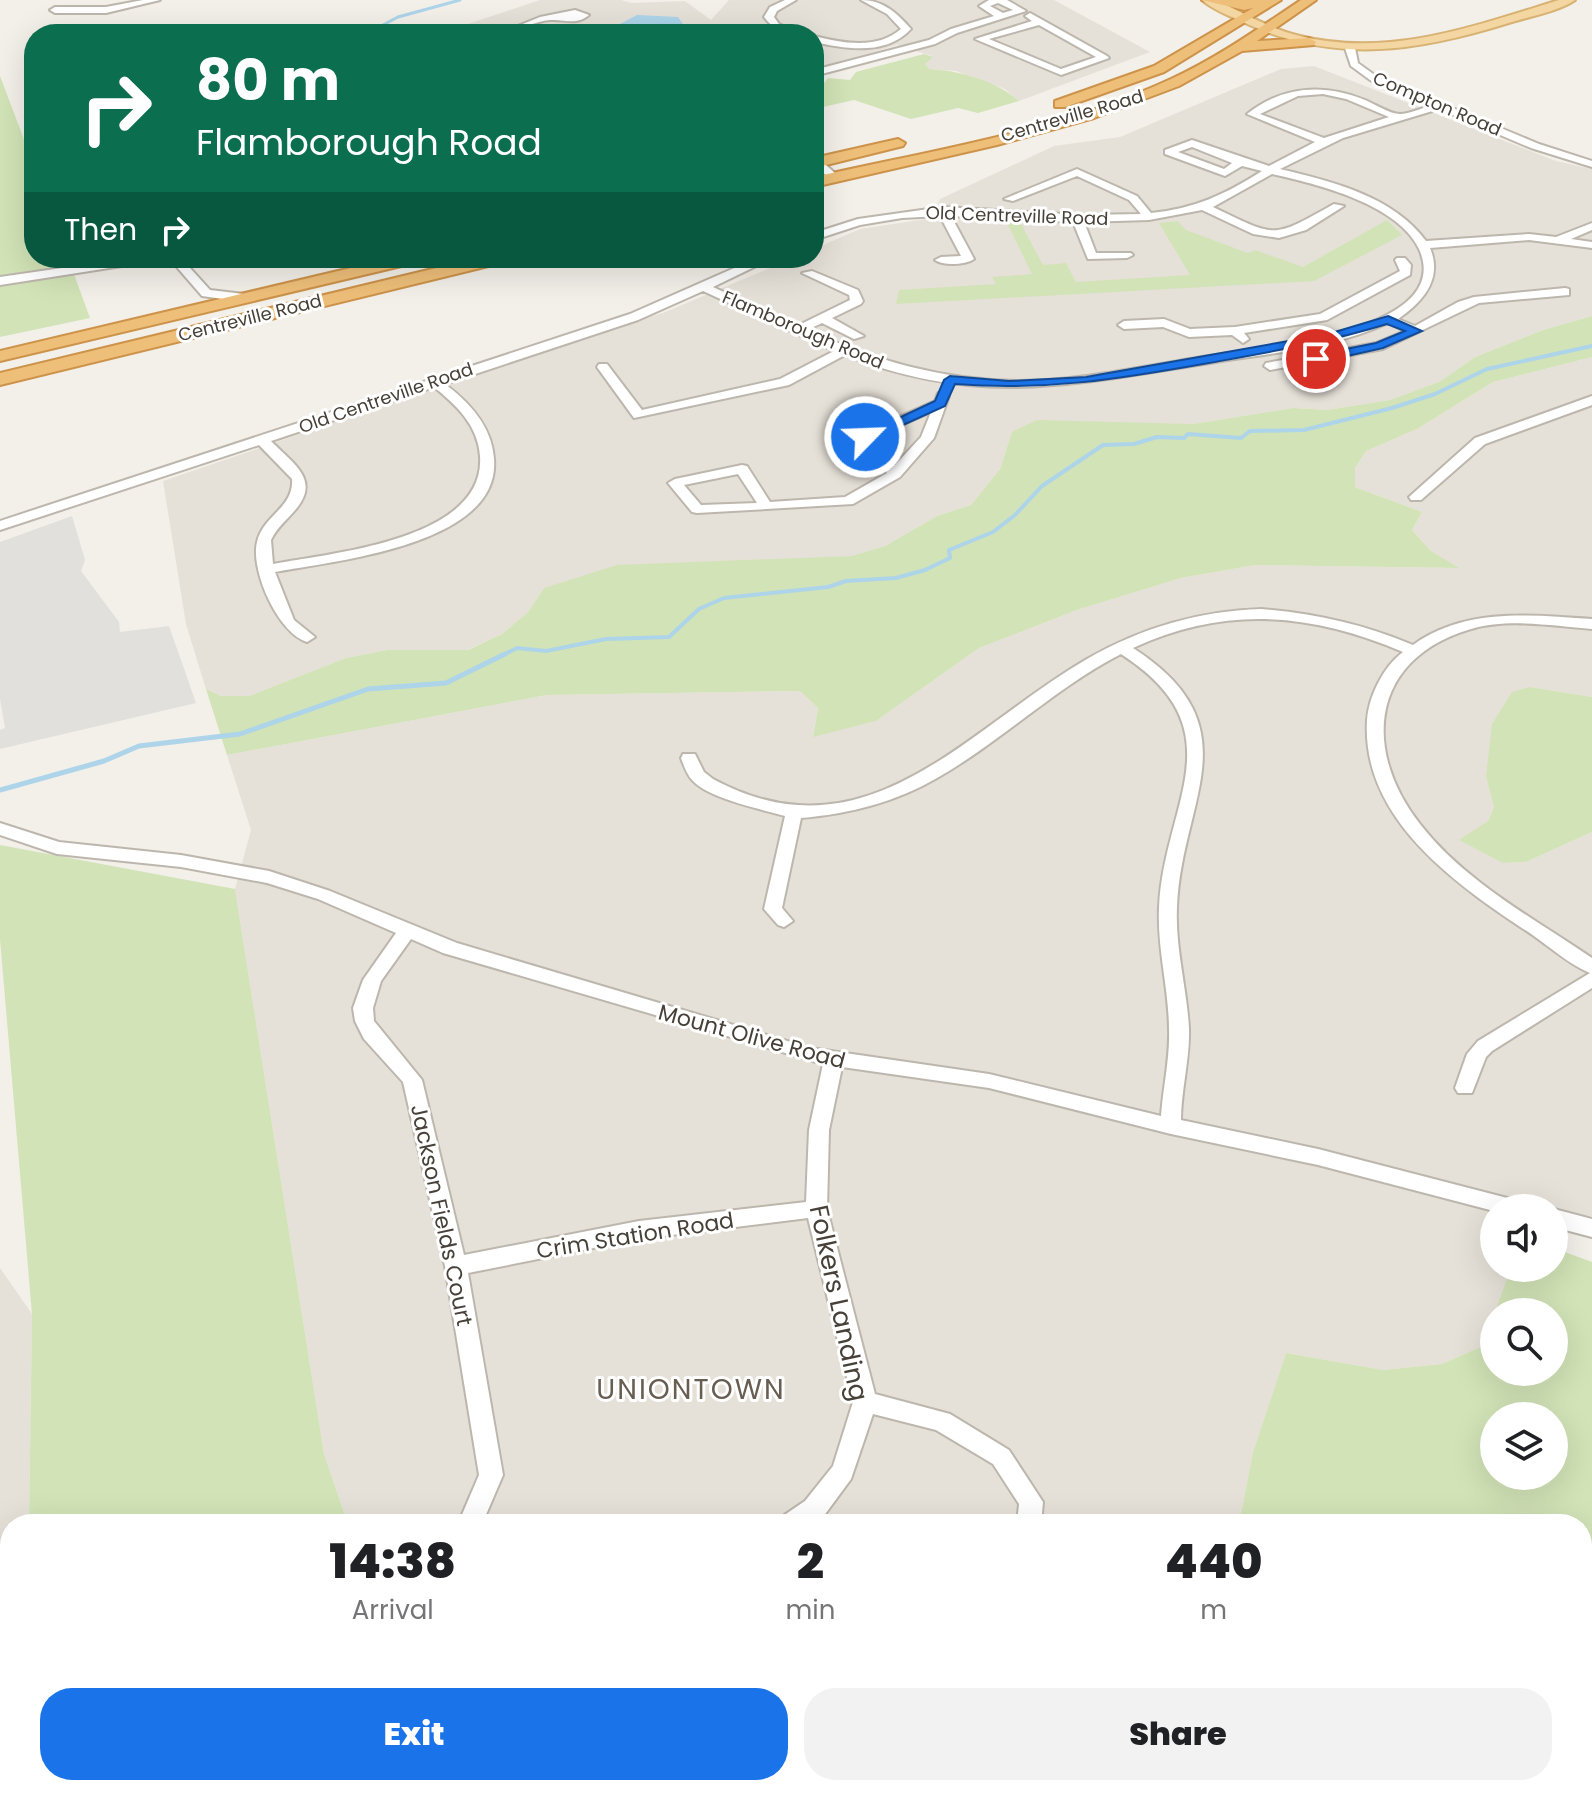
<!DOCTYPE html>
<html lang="en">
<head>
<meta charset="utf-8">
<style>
	:root { --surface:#fff; --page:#f2f2f2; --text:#202124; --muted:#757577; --accent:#1a73e8 }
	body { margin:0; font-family:Poppins,sans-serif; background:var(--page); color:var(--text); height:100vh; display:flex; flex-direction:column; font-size:30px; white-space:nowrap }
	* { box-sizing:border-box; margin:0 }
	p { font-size:26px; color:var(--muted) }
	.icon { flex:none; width:44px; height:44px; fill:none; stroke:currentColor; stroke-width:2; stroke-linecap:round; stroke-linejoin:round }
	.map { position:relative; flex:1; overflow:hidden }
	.side { position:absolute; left:0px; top:1514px; width:1592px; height:282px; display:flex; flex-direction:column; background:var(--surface); border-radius:32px 32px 0 0; box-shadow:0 8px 32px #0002 }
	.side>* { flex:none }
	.top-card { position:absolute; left:24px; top:24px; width:800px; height:244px; border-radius:32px; box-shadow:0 8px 32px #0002; background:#0b6e4f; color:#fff; overflow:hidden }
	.tools { position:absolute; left:1480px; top:1194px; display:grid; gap:16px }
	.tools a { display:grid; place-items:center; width:88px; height:88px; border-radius:50%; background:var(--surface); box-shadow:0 8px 32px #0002; font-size:40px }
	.pin { position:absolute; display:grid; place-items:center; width:68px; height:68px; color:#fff; margin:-34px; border:4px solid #fff; border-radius:50%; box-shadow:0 2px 8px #0007 }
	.me { position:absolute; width:88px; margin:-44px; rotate:66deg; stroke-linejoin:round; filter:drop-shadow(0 0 6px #0008) }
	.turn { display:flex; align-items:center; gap:28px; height:168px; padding:0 40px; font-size:36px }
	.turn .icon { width:104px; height:104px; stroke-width:2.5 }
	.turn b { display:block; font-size:56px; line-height:68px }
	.then { display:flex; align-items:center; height:76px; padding:0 40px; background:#0003; gap:16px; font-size:30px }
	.eta { display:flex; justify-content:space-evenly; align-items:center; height:136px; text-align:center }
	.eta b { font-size:48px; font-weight:800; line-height:56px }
	.cta { display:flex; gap:16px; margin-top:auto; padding:16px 40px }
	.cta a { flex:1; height:92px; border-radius:32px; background:var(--accent); color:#fff; font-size:32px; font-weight:800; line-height:92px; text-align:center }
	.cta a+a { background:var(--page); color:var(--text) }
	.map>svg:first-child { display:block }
	.residential { fill:#e6e1d8 }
	.green { fill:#d2e3b7; fill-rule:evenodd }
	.parking { fill:#e2e0dd }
	.water { fill:#add4e9 }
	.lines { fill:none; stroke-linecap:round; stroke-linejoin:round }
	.stream-far2 { stroke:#add4e9; stroke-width:3 }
	.stream-far1 { stroke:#add4e9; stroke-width:4 }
	.stream { stroke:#add4e9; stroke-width:5 }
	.minor-casing { stroke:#bdb6ad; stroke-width:4 }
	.major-casing { stroke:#d7b273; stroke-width:4 }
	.highway-casing { stroke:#cd934a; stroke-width:4 }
	.minor { fill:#fff; fill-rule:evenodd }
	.major { fill:#f3d6a2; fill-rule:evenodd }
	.highway { fill:#eebf79; fill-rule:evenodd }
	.route { fill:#1a73e8; stroke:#114b97; stroke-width:2 }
	.labels { text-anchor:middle; stroke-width:6; stroke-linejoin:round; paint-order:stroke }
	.far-street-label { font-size:18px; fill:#464038; stroke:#fff }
	.street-label { font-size:22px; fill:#464038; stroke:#fff }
	.near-street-label { font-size:26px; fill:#464038; stroke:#fff }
	.near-neighbourhood-label { font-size:28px; letter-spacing:2px; fill:#675d51; stroke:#fff }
</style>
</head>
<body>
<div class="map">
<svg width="1592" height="1795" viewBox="0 0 1592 1795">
	<rect width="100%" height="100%" fill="#f3efe9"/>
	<g class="residential">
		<polygon points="540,0 621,0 631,3 685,1 711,20 729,0 1054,0 1150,52 1019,101 1005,89 956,71 929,69 924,65 932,56 897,45 814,70 814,34 438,34"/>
		<polygon points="1314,66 1556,161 1592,169 1592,316 1543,330 1475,357 1439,382 1390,400 1327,410 1293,408 1193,424 1122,424 1012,432 1000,469 971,505 937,516 885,546 851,556 544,588 528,612 502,634 467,650 387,650 346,658 249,696 221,696 206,689 186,624 163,481 616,326 663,313 794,258 814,258 814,249 860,229 933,218 940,199 1054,146 1120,137 1281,69"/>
		<polygon points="1592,357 1592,697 1530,687 1486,777 1494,807 1488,821 1503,863 1526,862 1592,832 1592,1216 1554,1228 1554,1208 1494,1208 1494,1268 1511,1268 1485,1345 1442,1364 1383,1370 1286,1353 1253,1452 1239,1524 348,1524 324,1454 235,889 251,830 227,755 547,695 800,691 818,708 813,736 876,721 979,648 1077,610 1181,578 1255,565 1457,568 1431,551 1412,530 1422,512 1355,487 1355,468 1366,451 1417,429 1493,382"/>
		<polygon points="0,1268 32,1314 29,1524 10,1524 10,1548 0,1551"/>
		<polygon points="0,1750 10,1751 10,1786 66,1786 68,1795 0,1795"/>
	</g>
	<g class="green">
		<path d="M924,54L933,57L925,64L929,69C960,71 995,80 1019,101L978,113L958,108L911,119L854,100L814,109V83H824L828,78L850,80L856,72Z"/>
		<polygon points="0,76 34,166 34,258 68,258 90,318 0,337"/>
		<polygon points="1387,220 1402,235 1314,281 896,304 899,290 996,284 992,277 1032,274 1006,221 1020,222 1043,265 1066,263 1076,282 1190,275 1159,223 1178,221 1186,230 1248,253 1255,250 1303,267"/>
		<polygon points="1592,316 1592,357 1493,382 1417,429 1366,451 1355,468 1355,487 1422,512 1412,530 1431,551 1459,568 1255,565 1181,578 1077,610 979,648 876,721 813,737 818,708 800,691 547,695 227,755 206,689 221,696 249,696 346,658 387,650 468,650 502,634 528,612 544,588 617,565 851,556 885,546 937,516 971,505 1000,469 1012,432 1037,420 1193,424 1293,408 1327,410 1390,400 1439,382 1475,357 1543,330"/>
		<polygon points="1530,687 1592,697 1592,832 1526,862 1503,863 1459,840 1488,821 1494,807 1486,777 1492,724 1512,692"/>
		<polygon points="0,845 235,889 324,1454 348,1524 29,1524 32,1314 0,939"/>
		<path d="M1554,1248L1592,1262V1619L1582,1620V1524H1239L1253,1452L1286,1353L1383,1370L1442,1364L1485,1345L1494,1316V1372H1554V1312H1495L1511,1268H1554ZM1494,1416H1554V1476H1494Z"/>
		<polygon points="10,1548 10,1751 0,1750 0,1551"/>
		<polygon points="66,1786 479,1786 483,1795 68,1795"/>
	</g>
	<polygon class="parking" points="72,516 85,560 81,571 119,622 120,632 169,626 196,703 0,749 0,730 5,728 0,699 0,542"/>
	<polygon class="water" points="637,15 678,17 687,30 676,34 601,34"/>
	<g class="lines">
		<polyline class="stream-far2" points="366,34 398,17 460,0"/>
		<polyline class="stream-far1" points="501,656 517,648 546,651 606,639 669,637 699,609 724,598 828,587 846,581 896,578 925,570 950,558 949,550 993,532 1015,515 1042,486 1103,445 1134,444 1157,437 1184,438 1188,434 1241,438 1250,431 1304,430 1392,408 1435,394 1487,369 1592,346"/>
		<polyline class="stream" points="0,790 104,761 139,746 240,734 368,689 446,683 505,654"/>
		<g class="minor-casing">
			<g id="minor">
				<polygon points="143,0 160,0 106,13 55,13 50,10 55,7 106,7"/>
				<path d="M785,0H796L777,11L774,17L779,24L801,34C784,34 774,30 764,17L770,7Z"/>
				<path d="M861,0C883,0 897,13 911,29C886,56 846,49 814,42V36C842,43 877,50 901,29L887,14Z"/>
				<path d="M989,0H1007L1026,11L957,33L935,44L814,76V70L929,40L951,29L994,16L979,6ZM998,3L1013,10L1003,13L990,6Z"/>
				<path d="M575,10L589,15C576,26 565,19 550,20C532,21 517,34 498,34L540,17Z"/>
				<path d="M1030,13L1107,56L1109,58L1061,75L975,39L1032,21L1025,16ZM1039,25L1096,57L1061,69L989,39Z"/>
				<path d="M1350,45L1355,48L1358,63L1376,76L1539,144L1592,161V167L1531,148L1439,109L1343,138L1280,169C1331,181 1393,196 1426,241L1529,234L1556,237L1592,223V230L1571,239L1592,242V248L1529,240L1430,248C1443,279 1423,302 1398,319L1415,326L1458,302L1474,297L1565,288L1569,289V295L1479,303L1383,349L1270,370L1264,366L1266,363L1376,343L1405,331L1388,323C1332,349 1270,353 1210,363C1076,384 978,408 845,355L789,385L634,418L597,367L599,364H607L642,410L780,379L834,351L703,291L638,320L445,384C469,402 492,426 494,459C501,545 334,561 275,572L294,620L315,637L307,642C278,633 250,570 257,542C263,515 294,508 292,479L259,445L0,530V521L630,314L757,258H773L713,287L797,326L850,300L849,295L802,273L812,271L858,290L863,301L861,304L832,318L864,336L854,339L822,323L807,330C874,360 942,380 1017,381C1082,381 1144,366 1208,356C1254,348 1457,333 1419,249C1398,204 1317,184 1272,174L1213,207C1278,238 1271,239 1334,204L1344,206L1306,230L1279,238L1253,234L1202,210L1149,220L1084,222L1096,253H1131L1133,255L1127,258L1088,259L1073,222L951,216L974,259C965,265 944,266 935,260L941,257L961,256L940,216L902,218L860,225L814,240V233L858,219L943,207L1082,215L1141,214L1129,200L1077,176L1013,201L1004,199L1077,169L1137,196L1151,213C1194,209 1226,194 1262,171L1242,166L1225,176L1165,154V150L1192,140L1269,166L1315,142L1247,114C1282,86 1324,83 1365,100C1375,104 1390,114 1400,114C1409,114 1422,108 1430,106L1370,80L1351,66L1345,48ZM1323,94L1346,99L1389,117L1324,138L1260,114L1298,96ZM1192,147L1232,163L1224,169L1178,152ZM434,387C456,405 478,425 480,456C486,540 331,553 273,564L271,540C277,527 287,520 296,509C321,479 292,463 271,441Z"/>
				<polygon points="814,154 838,176 838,180 830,180 814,163"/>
				<polygon points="131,258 160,258 154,261 0,285 0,277"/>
				<polygon points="169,258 181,258 210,290 244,294 250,298 244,302 202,296"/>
				<polygon points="1397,258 1405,258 1411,265 1410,275 1327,320 1244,333 1249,339 1243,343 1232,335 1189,337 1163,327 1124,329 1118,325 1124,321 1164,319 1190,329 1235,327 1320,314 1400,271 1395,260"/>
				<path d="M943,392L949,396L934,438L900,477L853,504L697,513L692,512L668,483L675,479L742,465L747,466L770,502L845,497L887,473L858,437L860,434L935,401L938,393ZM931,412L921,437L895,465L873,438ZM738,474L757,503L701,505L684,485Z"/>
				<polygon points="1592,396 1592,405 1485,444 1421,500 1411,500 1409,497 1475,438"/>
				<path d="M1261,609C1314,613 1363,624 1413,645C1465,607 1532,615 1592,619V629C1553,626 1509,618 1471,629C1371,658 1361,749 1420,824C1464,881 1533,918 1592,958V988L1492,1051L1486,1057L1472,1093H1458L1455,1088L1467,1054L1478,1041L1590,973C1570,965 1551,948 1534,936C1460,887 1361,821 1367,720C1369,696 1383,667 1403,652C1311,613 1226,605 1133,648C1255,727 1181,800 1177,907C1175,948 1187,988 1189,1029C1190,1059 1181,1090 1181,1120L1318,1149L1515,1200L1522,1202L1526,1208H1494V1211L1318,1165L1171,1134L989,1088L842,1067L829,1130L827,1209L875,1394L950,1414L1009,1450L1043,1502L1041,1524H1017L1019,1504L993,1464L936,1430L873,1414L851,1479L823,1517L812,1524H780L783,1516L805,1501L833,1466L853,1402L808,1218L639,1239L468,1273L503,1475L482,1524H458L479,1475L445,1266L403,1082L364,1039L355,1021L353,1008L363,980L396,933L318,899L267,883L181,867L57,854L0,835V823L59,842L181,855L269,871L330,891L457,943L811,1048L989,1074L1161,1116C1163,1087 1170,1059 1169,1030C1169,989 1157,949 1159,908C1163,804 1240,731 1121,654C1055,688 1002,741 937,778C896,802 849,814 801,818L782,908L793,921L784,927L778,925L764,909L785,816C761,809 710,799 693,781C687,775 684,766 681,758L683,754H695L704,772L713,779C867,862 966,729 1087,659C1141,628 1198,611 1261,609ZM411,939L443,953L823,1064L809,1130L806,1202L639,1221L464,1255L422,1080L374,1021L373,1008L381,981Z"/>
				<polygon points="1554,1209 1592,1219 1592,1237 1554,1227"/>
			</g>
		</g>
		<g class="major-casing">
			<path id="major" d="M1202,0H1216C1243,13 1271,29 1300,36C1389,58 1475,26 1559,0H1575C1559,11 1532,16 1512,22C1420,51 1336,65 1245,23C1230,16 1213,10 1202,0Z"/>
		</g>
		<g class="highway-casing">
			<g id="highway">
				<polygon points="1202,0 1281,0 1164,72 1065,107 1055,107 1055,101 1154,66 1253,8 1244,10"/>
				<path d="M1301,0H1316L1257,41L1309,38L1316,42L1314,45L1242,51L1179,86L1094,118L997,145L814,187V177C934,150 1059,131 1171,79C1217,58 1259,28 1301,0Z"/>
				<polygon points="898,139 905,143 903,146 814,168 814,158"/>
				<polygon points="393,258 422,258 414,263 0,361 0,351"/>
				<polygon points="478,258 507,258 505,262 0,385 0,373"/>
			</g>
		</g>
		<use href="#minor" class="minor"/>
		<use href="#major" class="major"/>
		<use href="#highway" class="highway"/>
	</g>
	<path class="route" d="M1388,316L1422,331L1383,348L1316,363L1309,359L1311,356L1376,343L1405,331L1387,324C1329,342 1270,352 1209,363C1119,379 1048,391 955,384L945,406L870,440L858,437L935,401L944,380L950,376L1009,381L1086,377L1328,334Z"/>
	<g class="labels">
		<g class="far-street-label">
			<text transform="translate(1437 104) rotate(23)" y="6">Compton Road</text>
			<text transform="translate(1072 116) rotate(-16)" y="6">Centreville Road</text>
			<text transform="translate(1017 216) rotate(2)" y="6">Old Centreville Road</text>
			<text transform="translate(250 318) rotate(-14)" y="6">Centreville Road</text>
			<text transform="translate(803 330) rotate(23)" y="6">Flamborough Road</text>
			<text transform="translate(386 398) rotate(-19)" y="6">Old Centreville Road</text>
		</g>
		<g class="street-label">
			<text transform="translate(752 1036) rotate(15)" y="8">Mount Olive Road</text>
			<text transform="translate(442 1215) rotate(78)" y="8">Jackson Fields Court</text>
			<text transform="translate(635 1235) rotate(-9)" y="8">Crim Station Road</text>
		</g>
		<g class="near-street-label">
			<text transform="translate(839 1303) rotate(78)" y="9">Folkers Landing</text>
		</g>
		<g class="near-neighbourhood-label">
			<text x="691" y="1399">UNIONTOWN</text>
		</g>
	</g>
</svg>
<div class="tools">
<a><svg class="icon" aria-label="sound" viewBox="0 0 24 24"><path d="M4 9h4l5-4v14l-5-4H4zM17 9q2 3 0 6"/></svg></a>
<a><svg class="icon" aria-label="search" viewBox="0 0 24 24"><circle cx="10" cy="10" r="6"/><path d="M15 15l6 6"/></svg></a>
<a><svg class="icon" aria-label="layers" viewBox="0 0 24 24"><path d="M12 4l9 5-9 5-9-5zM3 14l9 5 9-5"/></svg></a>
</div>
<div class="pin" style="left:1316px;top:359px;background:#d93025"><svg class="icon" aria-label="arrive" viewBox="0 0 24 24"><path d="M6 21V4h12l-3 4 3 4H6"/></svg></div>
<svg class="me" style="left:865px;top:437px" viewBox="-20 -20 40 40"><circle r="17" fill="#1a73e8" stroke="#fff" stroke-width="3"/><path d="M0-11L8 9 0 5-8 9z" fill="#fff"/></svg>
<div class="top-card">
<div class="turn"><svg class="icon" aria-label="right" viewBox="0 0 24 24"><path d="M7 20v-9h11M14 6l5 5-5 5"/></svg><div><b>80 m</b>Flamborough Road</div></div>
<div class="then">Then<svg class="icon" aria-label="right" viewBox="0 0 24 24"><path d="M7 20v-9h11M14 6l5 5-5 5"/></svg></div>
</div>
<section class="side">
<div class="eta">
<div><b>14:38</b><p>Arrival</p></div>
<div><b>2</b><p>min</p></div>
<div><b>440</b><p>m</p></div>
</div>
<div class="cta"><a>Exit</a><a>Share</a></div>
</section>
</div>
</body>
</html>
